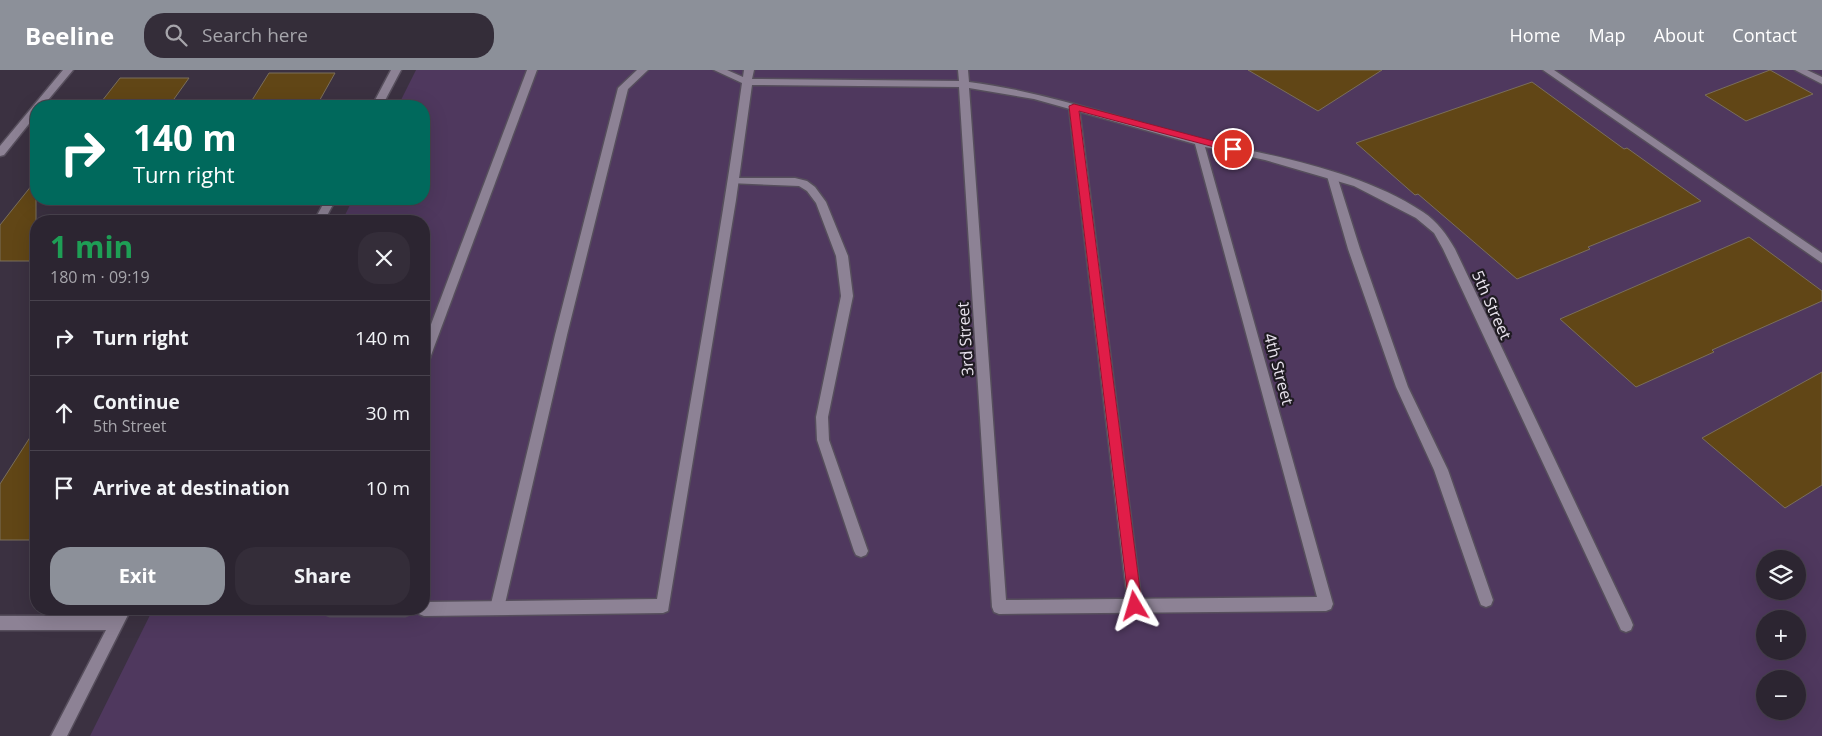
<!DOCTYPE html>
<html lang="en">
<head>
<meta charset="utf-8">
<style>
	:root { --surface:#2c2531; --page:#342d39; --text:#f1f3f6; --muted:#a6a5ab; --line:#48424d; --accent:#8c9099 }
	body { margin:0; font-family:"Open Sans",sans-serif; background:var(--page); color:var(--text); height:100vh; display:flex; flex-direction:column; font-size:19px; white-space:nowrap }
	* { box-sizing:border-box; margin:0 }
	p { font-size:16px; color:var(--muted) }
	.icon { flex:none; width:28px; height:28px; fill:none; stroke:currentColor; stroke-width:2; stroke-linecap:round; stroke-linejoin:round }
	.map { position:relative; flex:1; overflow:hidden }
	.side { position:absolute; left:30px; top:145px; width:400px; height:400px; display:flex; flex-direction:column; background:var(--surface); border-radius:20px; box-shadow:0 5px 20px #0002,0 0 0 1px var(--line) }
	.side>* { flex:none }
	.banner { position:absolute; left:30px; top:30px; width:400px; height:105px; border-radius:20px; box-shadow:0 5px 20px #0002,0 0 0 1px var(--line); background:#00695c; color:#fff; overflow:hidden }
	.controls { position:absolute; left:1756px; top:480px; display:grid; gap:10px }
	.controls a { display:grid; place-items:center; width:50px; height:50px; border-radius:50%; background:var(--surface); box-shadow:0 5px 20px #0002,0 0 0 1px var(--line); font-size:25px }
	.pin { position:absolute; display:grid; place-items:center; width:42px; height:42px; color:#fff; margin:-21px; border:2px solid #fff; border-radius:50%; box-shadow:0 1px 5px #0007 }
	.me { position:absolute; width:55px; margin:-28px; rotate:353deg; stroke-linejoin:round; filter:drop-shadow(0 0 4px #0008) }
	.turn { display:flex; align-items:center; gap:18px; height:105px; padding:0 20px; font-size:22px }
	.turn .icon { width:65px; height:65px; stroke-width:2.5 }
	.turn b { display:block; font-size:35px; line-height:42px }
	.round { display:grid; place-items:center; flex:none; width:52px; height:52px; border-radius:20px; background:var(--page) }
	.summary { display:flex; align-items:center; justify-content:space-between; height:85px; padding:0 20px }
	h1 { font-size:30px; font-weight:700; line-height:38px; color:#1e9e55 }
	.action { display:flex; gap:10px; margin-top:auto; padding:10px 20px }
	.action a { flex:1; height:58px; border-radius:20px; background:var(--accent); color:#fff; font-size:20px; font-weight:700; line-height:58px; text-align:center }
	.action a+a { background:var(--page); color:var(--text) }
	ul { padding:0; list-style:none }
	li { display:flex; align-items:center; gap:15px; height:75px; padding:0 20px; border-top:1px solid var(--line) }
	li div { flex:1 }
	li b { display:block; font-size:19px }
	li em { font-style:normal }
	header { display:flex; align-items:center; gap:30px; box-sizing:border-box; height:70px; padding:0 25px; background:var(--accent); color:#fff }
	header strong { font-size:24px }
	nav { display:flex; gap:28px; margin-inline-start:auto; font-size:18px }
	.search { width:350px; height:45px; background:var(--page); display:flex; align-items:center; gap:12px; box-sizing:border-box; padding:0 18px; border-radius:20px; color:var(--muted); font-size:19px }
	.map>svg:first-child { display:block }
	.green { fill:#4f385e; fill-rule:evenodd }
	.building { fill:#614616; stroke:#7a6e5b }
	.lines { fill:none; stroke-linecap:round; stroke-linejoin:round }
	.service-casing { stroke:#564e5c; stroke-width:3 }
	.minor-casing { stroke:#564e5c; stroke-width:3 }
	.service { fill:#8d8295; fill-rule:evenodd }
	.minor { fill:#8d8295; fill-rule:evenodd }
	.route { fill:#e11d48; stroke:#92132f }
	.labels { text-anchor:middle; stroke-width:4.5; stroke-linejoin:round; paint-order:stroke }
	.street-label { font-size:16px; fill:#eae4ef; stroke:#1f1b22 }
</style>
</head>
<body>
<header>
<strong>Beeline</strong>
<div class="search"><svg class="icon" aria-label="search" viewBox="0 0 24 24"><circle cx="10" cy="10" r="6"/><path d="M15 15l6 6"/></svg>Search here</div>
<nav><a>Home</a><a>Map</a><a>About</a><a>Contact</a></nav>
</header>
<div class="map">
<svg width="1822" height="666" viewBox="0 0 1822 666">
	<rect width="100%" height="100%" fill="#3b3141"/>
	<path class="green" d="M416,0H1822V666H90L153,539H424V151H342L353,129H424V36H398ZM1765,489H1798V521H1765ZM1765,549H1798V581H1765ZM1765,609H1798V641H1765Z"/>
	<g class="building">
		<polygon points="1248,0 1382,0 1318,41"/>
		<polygon points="1770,0 1813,24 1746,51 1705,25"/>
		<polygon points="269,3 335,3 317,35 249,35"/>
		<polygon points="120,8 189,8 169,36 98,36"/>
		<polygon points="1532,12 1624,79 1627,78 1701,131 1588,177 1590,179 1517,209 1418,124 1415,125 1356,73"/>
		<polygon points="36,110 36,191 0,191 0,155"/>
		<polygon points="1749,167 1822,221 1822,231 1712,280 1714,282 1636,317 1560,249"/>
		<polygon points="1822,302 1822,415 1785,438 1702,368"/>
		<polygon points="36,358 36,470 0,470 0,414"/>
	</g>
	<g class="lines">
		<g class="service-casing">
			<g id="service">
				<polygon points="637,0 648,0 628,19 567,265 504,538 502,543 497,545 492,543 490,538 555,265 618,18"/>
				<polygon points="1543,0 1554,0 1822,183 1822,193"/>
				<polygon points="1795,0 1807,0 1822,7 1822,14"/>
				<polygon points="1074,34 1079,37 1142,536 1140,541 1135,543 1130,541 1128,536 1069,37"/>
				<polygon points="1332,103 1337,106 1360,179 1408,317 1448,400 1493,530 1491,535 1486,537 1481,535 1479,530 1434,400 1396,317 1348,179 1327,106"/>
				<polygon points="733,108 795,108 807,111 815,117 826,132 848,186 853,226 828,347 829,370 868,481 866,485 861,487 856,485 854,481 817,370 816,347 841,226 836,186 816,133 807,121 799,116 729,113 728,111"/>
			</g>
		</g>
		<g class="minor-casing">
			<g id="minor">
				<polygon points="63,0 73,0 43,36 36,36 36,45 4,85 0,86 0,76"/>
				<polygon points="391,0 401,0 382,36 372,36"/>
				<polygon points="527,0 537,0 430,288 428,291 424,293 424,273"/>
				<path d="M714,0H727L743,7L744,0H754L752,9L959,11L958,0H968L969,12C1048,22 1123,50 1200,69C1275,87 1357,99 1423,142C1438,152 1446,164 1455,179L1631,550L1633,555L1631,560L1626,562L1621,560L1443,179L1434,163L1416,148L1354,116L1265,90L1205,77L1333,534L1331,539L1326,541L999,544L994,542L992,537L959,17L752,15L736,130L668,541L663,543L424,546L419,544L417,539H424V532L657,529C685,357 718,186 742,13ZM969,18L1034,29L1195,74L1317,527L1006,530Z"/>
				<polygon points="326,129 336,129 324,151 314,151"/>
				<polygon points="117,539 131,539 67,666 51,666 106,560 0,560 0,546 113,546"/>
				<polygon points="323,539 412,539 410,544 405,546 330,546 325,544"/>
			</g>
		</g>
		<use href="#service" class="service"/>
		<use href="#minor" class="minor"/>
	</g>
	<polygon class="route" points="1074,34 1236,77 1237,79 1233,82 1079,41 1142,536 1140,540 1135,542 1130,540 1129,536 1069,36"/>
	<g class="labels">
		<g class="street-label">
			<text transform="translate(1492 235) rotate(66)" y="6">5th Street</text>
			<text transform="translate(965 269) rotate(-94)" y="6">3rd Street</text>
			<text transform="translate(1279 299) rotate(75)" y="6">4th Street</text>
		</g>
	</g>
</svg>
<div class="controls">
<a><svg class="icon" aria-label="layers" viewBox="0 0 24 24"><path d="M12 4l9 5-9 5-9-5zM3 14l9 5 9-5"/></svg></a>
<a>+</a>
<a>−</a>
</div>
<div class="pin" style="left:1233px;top:79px;background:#d93025"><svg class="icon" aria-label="arrive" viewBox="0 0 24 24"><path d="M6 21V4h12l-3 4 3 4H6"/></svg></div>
<svg class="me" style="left:1135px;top:536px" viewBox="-20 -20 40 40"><path d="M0-17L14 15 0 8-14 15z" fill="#e11d48" stroke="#fff" stroke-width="4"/></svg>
<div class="banner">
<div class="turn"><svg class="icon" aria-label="right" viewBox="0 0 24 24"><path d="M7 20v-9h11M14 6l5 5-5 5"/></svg><div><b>140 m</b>Turn right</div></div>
</div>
<section class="side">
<div class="summary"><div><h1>1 min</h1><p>180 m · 09:19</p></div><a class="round"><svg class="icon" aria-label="close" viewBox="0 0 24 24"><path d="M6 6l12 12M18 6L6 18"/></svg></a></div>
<ul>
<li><svg class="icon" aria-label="right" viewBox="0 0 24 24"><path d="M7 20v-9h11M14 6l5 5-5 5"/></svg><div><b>Turn right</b></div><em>140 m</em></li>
<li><svg class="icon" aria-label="ahead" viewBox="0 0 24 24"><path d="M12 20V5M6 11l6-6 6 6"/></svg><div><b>Continue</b><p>5th Street</p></div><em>30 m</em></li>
<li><svg class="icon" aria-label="arrive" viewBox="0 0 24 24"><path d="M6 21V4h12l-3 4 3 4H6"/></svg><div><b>Arrive at destination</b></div><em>10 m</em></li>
</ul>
<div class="action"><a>Exit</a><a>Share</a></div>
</section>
</div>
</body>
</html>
